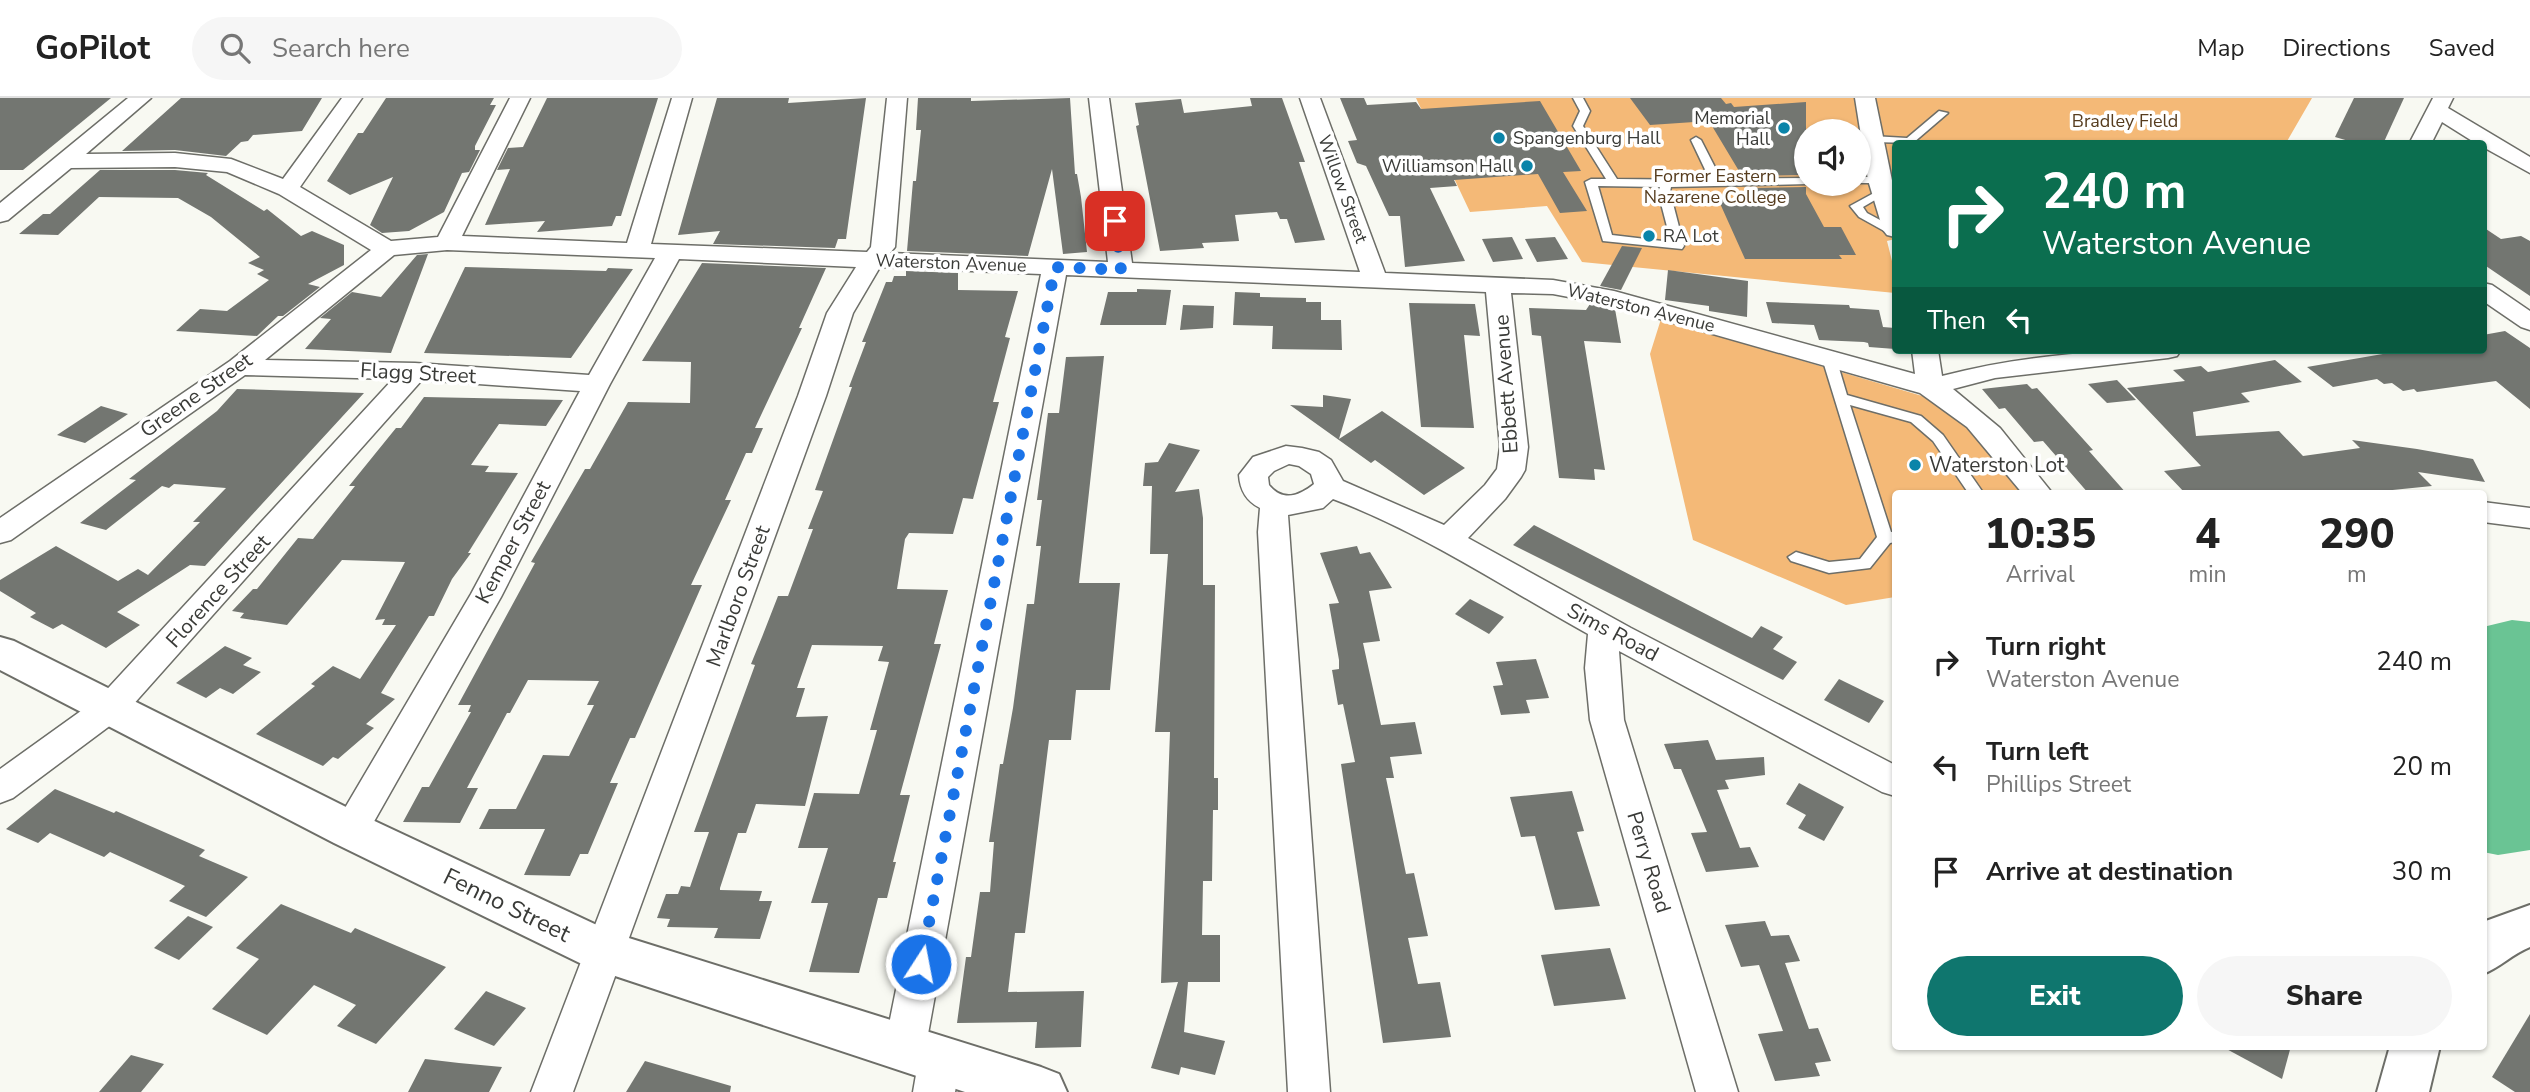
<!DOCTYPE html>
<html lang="en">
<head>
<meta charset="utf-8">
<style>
	:root { --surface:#fff; --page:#f6f6f6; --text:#222; --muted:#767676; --line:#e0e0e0; --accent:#0f766e }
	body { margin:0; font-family:"Nunito Sans",sans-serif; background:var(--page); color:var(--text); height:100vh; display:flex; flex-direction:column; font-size:26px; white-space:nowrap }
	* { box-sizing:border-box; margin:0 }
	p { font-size:23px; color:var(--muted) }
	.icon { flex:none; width:38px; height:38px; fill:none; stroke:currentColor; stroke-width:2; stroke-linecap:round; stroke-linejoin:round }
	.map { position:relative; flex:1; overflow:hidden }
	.sheet { position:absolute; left:1892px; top:392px; width:595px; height:560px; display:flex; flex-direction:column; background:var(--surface); border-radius:7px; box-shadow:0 2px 5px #0004 }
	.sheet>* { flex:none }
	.hud { position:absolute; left:1892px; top:42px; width:595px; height:214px; border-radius:7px; box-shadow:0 2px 5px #0004; background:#0b6e4f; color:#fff; overflow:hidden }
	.fabs { position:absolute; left:1794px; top:21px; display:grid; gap:14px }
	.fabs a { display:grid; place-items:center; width:77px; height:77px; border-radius:50%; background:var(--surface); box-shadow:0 2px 5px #0004; font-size:35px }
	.pin { position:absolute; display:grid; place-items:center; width:60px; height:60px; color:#fff; margin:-30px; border-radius:14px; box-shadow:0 4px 10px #0006 }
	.me { position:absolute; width:77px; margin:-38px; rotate:11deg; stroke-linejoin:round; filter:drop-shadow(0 0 5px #0008) }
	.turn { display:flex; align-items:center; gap:24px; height:147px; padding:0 35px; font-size:32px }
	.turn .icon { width:91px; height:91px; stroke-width:2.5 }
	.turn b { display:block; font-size:49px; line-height:60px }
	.then { display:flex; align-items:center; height:66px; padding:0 35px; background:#0003; gap:14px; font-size:26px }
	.eta { display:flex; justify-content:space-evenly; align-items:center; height:119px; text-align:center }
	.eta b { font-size:42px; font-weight:800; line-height:49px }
	.button { display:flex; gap:14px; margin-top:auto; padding:14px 35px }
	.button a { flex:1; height:80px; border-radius:42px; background:var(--accent); color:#fff; font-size:28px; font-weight:800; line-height:80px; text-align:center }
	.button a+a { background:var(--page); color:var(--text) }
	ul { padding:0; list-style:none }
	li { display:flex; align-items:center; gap:21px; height:105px; padding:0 35px }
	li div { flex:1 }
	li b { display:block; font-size:26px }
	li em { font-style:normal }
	header { display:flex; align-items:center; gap:42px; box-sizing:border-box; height:98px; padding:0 35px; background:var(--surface); border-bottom:2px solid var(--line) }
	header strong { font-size:33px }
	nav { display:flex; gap:38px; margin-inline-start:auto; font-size:24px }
	.search { width:490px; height:63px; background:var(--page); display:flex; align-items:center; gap:18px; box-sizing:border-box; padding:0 24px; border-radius:38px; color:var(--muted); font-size:26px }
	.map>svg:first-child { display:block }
	.green { fill:#f4b977; fill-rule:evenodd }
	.water { fill:#6ac494 }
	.building { fill:#737671 }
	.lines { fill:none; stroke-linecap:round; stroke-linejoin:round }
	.lane-casing { stroke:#6d6e68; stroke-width:3 }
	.street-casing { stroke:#6d6e68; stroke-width:3 }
	.secondary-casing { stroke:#6d6e68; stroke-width:4 }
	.lane { fill:#fff; fill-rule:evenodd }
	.street { fill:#fff; fill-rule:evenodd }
	.secondary { fill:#fff; fill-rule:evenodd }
	.route { stroke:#1a73e8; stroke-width:12; stroke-dasharray:0 21.6 }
	.poi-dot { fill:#0a84a9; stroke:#fff; stroke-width:2.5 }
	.labels { text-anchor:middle; stroke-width:7; stroke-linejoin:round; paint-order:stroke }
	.far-poi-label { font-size:18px; fill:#3a3b38; stroke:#fff; text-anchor:end }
	.far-park-label { font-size:18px; fill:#563c1e; stroke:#fff }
	.far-street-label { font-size:18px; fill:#3a3b38; stroke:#fff }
	.street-label { font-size:21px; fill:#3a3b38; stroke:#fff }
	.poi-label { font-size:21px; fill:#3a3b38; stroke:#fff; text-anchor:start }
	.near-street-label { font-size:24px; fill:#3a3b38; stroke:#fff }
</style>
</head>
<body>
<header>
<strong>GoPilot</strong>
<div class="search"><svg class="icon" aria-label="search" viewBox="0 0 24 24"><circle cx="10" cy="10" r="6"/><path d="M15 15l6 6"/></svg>Search here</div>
<nav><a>Map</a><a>Directions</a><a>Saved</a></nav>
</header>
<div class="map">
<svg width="2530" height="994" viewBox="0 0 2530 994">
	<rect width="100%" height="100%" fill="#f8f9f2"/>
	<g class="green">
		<path d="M1416,0H2312L2286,45L1895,46V141L1887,143L1895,175V195L1582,164L1547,108L1470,114ZM1806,33H1858V86H1806Z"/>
		<polygon points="1661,221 1929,300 1957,314 2027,395 1895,396 1895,499 1846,507 1693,442 1650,256"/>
	</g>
	<polygon class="water" points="2512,522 2530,524 2530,752 2498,757 2483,754 2483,529"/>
	<g class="building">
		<polygon points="0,0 111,0 23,72 0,72"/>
		<polygon points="181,0 322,0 302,33 253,37 248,43 241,44 226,58 175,52 122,53"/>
		<polygon points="386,0 494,0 490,7 496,7 475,48 475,52 480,52 469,74 462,75 444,114 409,133 382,135 370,127 393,79 350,97 327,83 358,35 363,35"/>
		<polygon points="547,0 658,0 621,118 616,118 612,128 537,134 545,123 485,127 510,71 497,72 508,50 523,49"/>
		<polygon points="717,0 789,0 788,5 866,0 846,141 838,141 835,150 713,146 720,133 678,137"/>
		<polygon points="918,0 971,0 971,3 1070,0 1075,76 1077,76 1081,99 1087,154 1063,156 1052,71 1028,158 907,153 913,83 916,83 921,32 916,32"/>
		<polygon points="1250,0 1282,0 1305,64 1299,64 1325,142 1295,145 1287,121 1280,121 1277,114 1235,117 1239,143 1202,145 1204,150 1160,153 1136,28 1139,27 1135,5 1181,1 1184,15 1252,8"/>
		<polygon points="1340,0 1364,0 1367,7 1416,4 1421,11 1540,3 1581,73 1563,74 1587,113 1560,115 1538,76 1454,82 1457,88 1430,90 1465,163 1405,169 1400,118 1389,118 1366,68 1357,65 1348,43 1357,42"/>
		<polygon points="1630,0 1721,0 1726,6 1731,5 1734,9 1806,4 1806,77 1742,78 1709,23 1650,27"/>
		<polygon points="2354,0 2404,0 2383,46 2359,46 2335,39"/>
		<polygon points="100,72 175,72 208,75 206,77 264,113 267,111 301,138 312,133 344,147 344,167 308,186 320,189 283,218 278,218 257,238 176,233 200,211 227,213 269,182 257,176 264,172 248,165 260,159 211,119 178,100 99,99 58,137 19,136 43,116 50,116"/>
		<polygon points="1806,89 1806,96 1824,129 1841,129 1856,157 1839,157 1842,161 1745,161 1718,101 1756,101 1749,90"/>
		<polygon points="2483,129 2501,141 2521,138 2530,143 2530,198 2483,166"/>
		<polygon points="1512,139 1523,161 1493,164 1482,141"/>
		<polygon points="1555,139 1568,161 1537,164 1525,141"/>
		<polygon points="1622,148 1642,150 1621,192 1600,188"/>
		<polygon points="428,156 391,255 305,251 331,221 320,220 352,194 381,199 417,157"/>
		<polygon points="702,165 826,170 799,230 802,230 755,330 763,330 752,355 746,355 725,402 731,402 691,487 702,487 635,640 630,640 610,685 618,685 588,756 580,756 570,778 524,777 545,731 479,731 489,711 516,711 543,657 569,658 594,607 587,607 599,583 528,582 510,615 507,615 467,690 478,690 460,725 403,724 422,689 429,689 471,614 468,614 471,607 458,607 535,465 531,464 585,371 590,371 628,304 690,305 691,264 642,263"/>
		<polygon points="465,169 606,173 608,170 633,171 571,260 424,255"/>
		<polygon points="1668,172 1748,183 1747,219 1709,213 1709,208 1665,202"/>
		<polygon points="906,173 958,175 958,192 1018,193 1005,239 1010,240 993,304 999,304 973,401 963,400 953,436 909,435 905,441 897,491 948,492 934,546 941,546 900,697 910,697 893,764 896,764 887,800 878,800 859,875 809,874 828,805 811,805 828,750 798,750 814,695 859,696 877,632 870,632 889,564 878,563 883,548 812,547 797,590 805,590 796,619 828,618 805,708 756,706 746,735 738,735 720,790 720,792 762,793 759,803 772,803 760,841 714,840 718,830 667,829 670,821 657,820 666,796 678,796 681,788 690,789 709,734 694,734 755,567 751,566 762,539 778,498 788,498 813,431 808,431 823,393 815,392 852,289 849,289 866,244 862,244 886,184 892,184 894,178 906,178"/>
		<polygon points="1137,191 1171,192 1166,227 1100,227 1108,194 1137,194"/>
		<polygon points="1235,194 1260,195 1260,199 1306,200 1306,204 1321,204 1321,222 1341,222 1342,252 1272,251 1273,228 1233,227"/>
		<polygon points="1766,204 1849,207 1850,210 1879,212 1883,229 1895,230 1895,251 1869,249 1868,245 1864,244 1819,242 1814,227 1772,225"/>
		<polygon points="1409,205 1475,206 1480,238 1464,237 1474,330 1421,329"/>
		<polygon points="1590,206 1615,211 1621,245 1584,243 1605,372 1594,371 1595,382 1559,380 1541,238 1532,237 1529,210 1586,212"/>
		<polygon points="1183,207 1214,208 1213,230 1180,232"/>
		<polygon points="2505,233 2530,250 2530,311 2496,283 2417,294 2414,291 2403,293 2392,285 2384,286 2377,281 2333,289 2307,269 2406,252 2483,252 2483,237"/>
		<polygon points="1104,258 1079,485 1120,485 1110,592 1076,592 1071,642 1049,642 1025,835 1015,835 1008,894 1084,893 1081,949 1035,950 1037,924 957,925 966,859 971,859 980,794 990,794 994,744 989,744 1000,666 1003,666 1013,610 1027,506 1034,506 1041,448 1036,448 1042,402 1037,402 1048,315 1059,315 1066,259"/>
		<polygon points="2275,262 2302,284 2241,295 2250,304 2193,314 2196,338 2279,333 2303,358 2360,350 2352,342 2417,351 2473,361 2485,384 2418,374 2432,388 2353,396 2186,396 2164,373 2201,368 2127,290 2185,283 2173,272 2201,268 2208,274"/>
		<polygon points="2117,282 2136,302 2107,305 2088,286"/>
		<polygon points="2027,286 2032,291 2037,290 2093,352 2089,353 2127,396 2089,396 2043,343 2034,344 2005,310 1999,311 1982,291"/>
		<polygon points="237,291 364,295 205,468 190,467 117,514 140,527 106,550 62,526 53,531 30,519 36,515 0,493 0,482 56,448 118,483 138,471 148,477 200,424 193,424 226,390 174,386 169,390 162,388 106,432 80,425 136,382 129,381 217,313"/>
		<polygon points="1323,297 1351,301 1339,341 1382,313 1465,370 1424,397 1375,362 1371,365 1290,307 1323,309"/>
		<polygon points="424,299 563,302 546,328 499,326 471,367 489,368 485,374 518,375 468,455 471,455 452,481 434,518 429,518 381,595 395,601 366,626 374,630 338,661 333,659 323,668 256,636 315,588 311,586 333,568 360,581 396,527 382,527 385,521 375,522 405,464 342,462 287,527 240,520 244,515 232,513 253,491 257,491 298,440 313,441 355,388 349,388 396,330 401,330"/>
		<polygon points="101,308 128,316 85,345 57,337"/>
		<polygon points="1169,345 1200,352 1175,394 1199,391 1203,420 1203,487 1215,487 1214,680 1218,680 1218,712 1213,712 1212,783 1203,783 1202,837 1220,837 1220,884 1188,884 1184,934 1225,943 1215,977 1181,969 1179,977 1151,970 1178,884 1161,885 1170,634 1155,634 1168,456 1150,456 1152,388 1143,388 1145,365 1158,364"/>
		<polygon points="1534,427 1752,540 1761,528 1783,539 1773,551 1797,564 1783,582 1513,447"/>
		<polygon points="1357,448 1360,456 1370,454 1392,490 1369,493 1380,543 1363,545 1381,627 1415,624 1422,656 1390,659 1394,680 1386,680 1406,776 1414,775 1428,838 1408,840 1418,886 1440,884 1451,939 1383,945 1341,666 1355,664 1343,606 1338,607 1332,572 1339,571 1339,562 1329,506 1339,505 1320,455"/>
		<polygon points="1470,501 1504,519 1489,536 1455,516"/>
		<polygon points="225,548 252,560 243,567 261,574 233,596 220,590 206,600 176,585"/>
		<polygon points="1536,561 1549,600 1526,602 1530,615 1501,617 1493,588 1503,587 1496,564"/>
		<polygon points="1839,581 1884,603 1869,625 1824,602"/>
		<polygon points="1708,642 1716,662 1764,659 1765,677 1725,682 1729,691 1717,692 1740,750 1750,749 1759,769 1706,774 1691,735 1707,734 1681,671 1674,671 1664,646"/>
		<polygon points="1799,685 1844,709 1824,743 1798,730 1806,717 1786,706"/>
		<polygon points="55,691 114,715 116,713 205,752 199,758 248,779 206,819 169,803 185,788 110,754 104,759 50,735 38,745 6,731"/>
		<polygon points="1572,693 1584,733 1577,734 1600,808 1555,812 1535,738 1521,739 1510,699"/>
		<polygon points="281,806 351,835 355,830 446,869 376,946 337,928 356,907 314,887 267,937 212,911 259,861 236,850"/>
		<polygon points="188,818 213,829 179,862 154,850"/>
		<polygon points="1765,823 1771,838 1789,837 1800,863 1785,865 1809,931 1818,930 1831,963 1815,965 1820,978 1775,983 1758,936 1783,933 1759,867 1741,869 1725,827"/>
		<polygon points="1610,850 1626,901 1554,908 1541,857"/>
		<polygon points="486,893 526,910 494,948 454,931"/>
		<polygon points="2530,916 2530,994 2515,994 2492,979"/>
		<polygon points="2221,948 2291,948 2282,981"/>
		<polygon points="131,957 164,966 141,994 99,994"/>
		<polygon points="425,961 459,965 502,969 489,994 408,994"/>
		<polygon points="645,963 731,988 730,994 626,994"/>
	</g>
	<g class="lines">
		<g class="lane-casing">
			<g id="lane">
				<path d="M1573,0H1583L1590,13L1583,28L1617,81L1710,82L1691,42L1696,39L1701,42L1721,81L1806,80V86H1808L1671,89L1670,94L1684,148L1682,151L1603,143L1585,84L1591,81H1606L1573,28L1580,13ZM1598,88L1660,89L1658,94L1671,144L1612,137Z"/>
				<polygon points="1939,13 1948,15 1913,45 1872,44 1867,41 1872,38 1907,40"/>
				<polygon points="1858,79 1879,79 1885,82 1879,85 1858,85"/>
				<polygon points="1883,90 1887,91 1887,95 1863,109 1867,115 1895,130 1895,139 1859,119 1850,108"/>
				<polygon points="1829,256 1836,260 1847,297 1921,318 1943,337 1984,396 1969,396 1933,343 1911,324 1850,307 1891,434 1895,434 1895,444 1890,445 1870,470 1829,475 1791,463 1788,459 1796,454 1829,464 1860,461 1877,439 1822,260"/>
			</g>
		</g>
		<g class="street-casing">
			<g id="street">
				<path d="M128,0H151L86,56L175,55L231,61L283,81L342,0H362L300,89L391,143L438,139L510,0H530L462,138L627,145L672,0H692L651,146L867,154L871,149L887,0H907L895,149L890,155L1108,164L1089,0H1109L1132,165L1360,174L1300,0H1320L1385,175L1553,182L1614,193L1915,276L1912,252H1938L1942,278C2021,257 2100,252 2181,252L2177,258L2168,260L1995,280L1953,291L2000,330L2053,396H2023L1967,329L1920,295L1611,207L1553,196L1511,195L1528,349L1525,372L1521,379L1505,401L1468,440L1631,530L1895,667V698L1882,694L1619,553L1624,622L1738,994H1696L1590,622L1585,570L1588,536C1503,489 1423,435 1333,401L1323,410L1288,417L1330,994H1288L1258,434L1260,410C1246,403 1240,392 1239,377L1253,359L1286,348L1302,350L1319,354L1331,362L1343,383L1444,427L1485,387L1497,371L1500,349L1486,194L1066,177L926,947L940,942L955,948L961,962L955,994H913L918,965L905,971L890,965L884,951L1041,176L880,169L853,215L826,298L573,994H531L798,298L827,215L856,169L679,161L610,286L501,499L363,743L350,747L337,743L332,732L471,496L580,293L422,282L123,618L13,700L0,705V671L99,600L393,281L245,277L11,442L0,445V420L230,263L371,152L279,96L227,74L175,69L71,70L8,122L0,124V105ZM447,152L655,160L589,277L415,265L265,262L394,157ZM1289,366L1299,368L1311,376L1314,386C1299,398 1283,404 1269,387L1268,379L1274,373Z"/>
				<polygon points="1855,0 1875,0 1895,97 1895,139 1887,137 1883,132 1868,82"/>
				<polygon points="2433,0 2453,0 2448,10 2530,59 2530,75 2483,49 2483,46 2477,46 2442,24 2431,46 2409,46"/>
				<polygon points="2483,185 2492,187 2530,213 2530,232 2521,229 2483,203"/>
				<polygon points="2483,404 2530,410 2530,430 2483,424"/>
			</g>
		</g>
		<g class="secondary-casing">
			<g id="secondary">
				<polygon points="0,539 14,543 366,719 616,836 1041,969 1059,976 1067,994 965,994 588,869 334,745 0,572"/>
				<path d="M2530,807V849C2512,856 2501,869 2483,876V824Z"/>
				<polygon points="2390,948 2440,948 2429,994 2377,994"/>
			</g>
		</g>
		<use href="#lane" class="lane"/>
		<use href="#street" class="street"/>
		<use href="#secondary" class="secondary"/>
	</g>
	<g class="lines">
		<polyline class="route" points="921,866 1055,169 1121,172 1115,123"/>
	</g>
	<g class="poi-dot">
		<circle cx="1784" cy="30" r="7"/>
		<circle cx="1499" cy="40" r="7"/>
		<circle cx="1527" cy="68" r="7"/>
		<circle cx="1649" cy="138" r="7"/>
		<circle cx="1915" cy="367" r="7"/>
	</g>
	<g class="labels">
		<g class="far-poi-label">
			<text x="1770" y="26">Memorial<tspan x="1770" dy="21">Hall</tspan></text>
			<text x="1513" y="46" text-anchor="start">Spangenburg Hall</text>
			<text x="1513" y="74">Williamson Hall</text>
			<text x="1663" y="144" text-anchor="start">RA Lot</text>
		</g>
		<g class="far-park-label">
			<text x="2125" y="29">Bradley Field</text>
			<text x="1715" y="84">Former Eastern<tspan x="1715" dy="21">Nazarene College</tspan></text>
		</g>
		<g class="far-street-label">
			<text transform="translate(1343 91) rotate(70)" y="6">Willow Street</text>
			<text transform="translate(951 165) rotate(2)" y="6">Waterston Avenue</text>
			<text transform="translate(1641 210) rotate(14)" y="6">Waterston Avenue</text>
		</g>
		<g class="street-label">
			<text transform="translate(418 275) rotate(3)" y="7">Flagg Street</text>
			<text transform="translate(1506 286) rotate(-94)" y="7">Ebbett Avenue</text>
			<text transform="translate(196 297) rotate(-35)" y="7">Greene Street</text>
			<text transform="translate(513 444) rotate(-62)" y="7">Kemper Street</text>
			<text transform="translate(218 493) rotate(-48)" y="7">Florence Street</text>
			<text transform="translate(738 498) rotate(-70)" y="7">Marlboro Street</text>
			<text transform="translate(1613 534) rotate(28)" y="7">Sims Road</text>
			<text transform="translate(1649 764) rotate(73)" y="7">Perry Road</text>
		</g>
		<g class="poi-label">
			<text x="1929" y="374">Waterston Lot</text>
		</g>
		<g class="near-street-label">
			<text transform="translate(507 807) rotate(26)" y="8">Fenno Street</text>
		</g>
	</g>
</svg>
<div class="fabs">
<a><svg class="icon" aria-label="sound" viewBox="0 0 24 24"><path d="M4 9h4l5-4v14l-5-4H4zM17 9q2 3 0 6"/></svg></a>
</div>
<div class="pin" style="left:1115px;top:123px;background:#d93025"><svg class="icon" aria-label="arrive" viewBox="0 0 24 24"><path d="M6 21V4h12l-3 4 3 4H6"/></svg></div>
<svg class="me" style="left:921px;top:866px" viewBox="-20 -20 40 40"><circle r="17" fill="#1a73e8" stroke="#fff" stroke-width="3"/><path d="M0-11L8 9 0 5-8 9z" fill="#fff"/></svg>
<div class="hud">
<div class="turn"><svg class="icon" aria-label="right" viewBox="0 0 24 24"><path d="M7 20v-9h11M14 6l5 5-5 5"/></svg><div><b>240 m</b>Waterston Avenue</div></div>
<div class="then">Then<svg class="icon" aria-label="left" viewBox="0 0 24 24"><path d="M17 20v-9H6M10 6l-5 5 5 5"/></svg></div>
</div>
<section class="sheet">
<div class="eta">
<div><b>10:35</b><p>Arrival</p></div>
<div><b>4</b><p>min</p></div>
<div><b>290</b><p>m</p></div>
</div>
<ul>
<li><svg class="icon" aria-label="right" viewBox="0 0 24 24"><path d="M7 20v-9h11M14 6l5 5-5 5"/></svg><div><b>Turn right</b><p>Waterston Avenue</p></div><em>240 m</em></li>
<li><svg class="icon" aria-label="left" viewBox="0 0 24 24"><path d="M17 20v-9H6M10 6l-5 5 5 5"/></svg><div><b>Turn left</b><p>Phillips Street</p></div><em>20 m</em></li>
<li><svg class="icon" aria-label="arrive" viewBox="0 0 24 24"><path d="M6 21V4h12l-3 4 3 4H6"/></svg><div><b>Arrive at destination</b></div><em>30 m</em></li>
</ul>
<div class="button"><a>Exit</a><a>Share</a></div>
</section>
</div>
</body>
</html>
